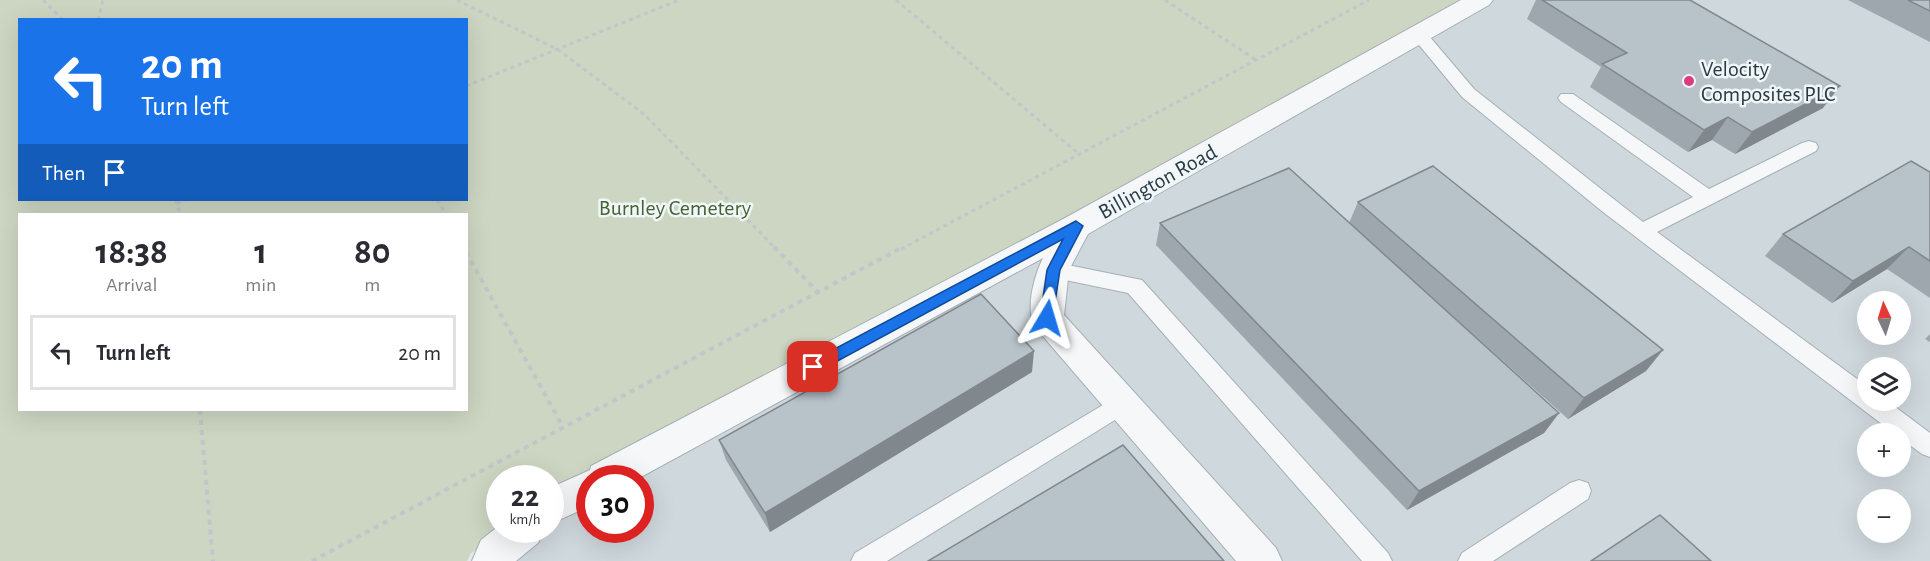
<!DOCTYPE html>
<html lang="en">
<head>
<meta charset="utf-8">
<style>
	:root { --surface:#fff; --page:#f7f7f7; --text:#2b2b33; --muted:#7c7c81; --line:#e1e1e2 }
	body { margin:0; font-family:"Alegreya Sans",sans-serif; background:var(--page); color:var(--text); height:100vh; display:flex; flex-direction:column; font-size:22px; white-space:nowrap }
	* { box-sizing:border-box; margin:0 }
	p { font-size:20px; color:var(--muted) }
	.icon { flex:none; width:33px; height:33px; fill:none; stroke:currentColor; stroke-width:2; stroke-linecap:round; stroke-linejoin:round }
	.map { position:relative; flex:1; overflow:hidden }
	.panel { position:absolute; left:18px; top:213px; width:450px; height:198px; display:flex; flex-direction:column; background:var(--surface); border-radius:0px; box-shadow:0 6px 24px #0002 }
	.panel>* { flex:none }
	.guide { position:absolute; left:18px; top:18px; width:450px; height:183px; border-radius:0px; box-shadow:0 6px 24px #0002; background:#1a73e8; color:#fff; overflow:hidden }
	.needle { width:39px; rotate:356deg }
	.tools { position:absolute; left:1857px; top:291px; display:grid; gap:12px }
	.tools a { display:grid; place-items:center; width:54px; height:54px; border-radius:50%; background:var(--surface); box-shadow:0 6px 24px #0002; font-size:30px }
	.speed { position:absolute; left:486px; top:465px; display:flex; gap:12px; font-size:30px; font-weight:700; text-align:center }
	.speed>* { display:grid; place-content:center; width:78px; height:78px; border-radius:50%; background:var(--surface); box-shadow:0 6px 24px #0002; line-height:1 }
	.speed small { font-size:15px; font-weight:400 }
	.speed .limit { border:9px solid #d22; background:#fff; color:#111 }
	.pin { position:absolute; display:grid; place-items:center; width:51px; height:51px; color:#fff; margin:-26px; border-radius:12px; box-shadow:0 3px 9px #0006 }
	.me { position:absolute; width:66px; margin:-33px; rotate:7deg; stroke-linejoin:round; filter:drop-shadow(0 0 4px #0008) }
	.turn { display:flex; align-items:center; gap:21px; height:126px; padding:0 24px; font-size:27px }
	.turn .icon { width:78px; height:78px; stroke-width:2.5 }
	.turn b { display:block; font-size:42px; line-height:51px }
	.then { display:flex; align-items:center; height:57px; padding:0 24px; background:#0003; gap:12px; font-size:22px }
	.eta { display:flex; justify-content:space-evenly; align-items:center; height:102px; text-align:center }
	.eta b { font-size:36px; font-weight:600; line-height:42px }
	ul { padding:0; list-style:none }
	li { display:flex; align-items:center; gap:18px; height:75px; margin:0 12px 9px; padding:0 12px; border:3px solid var(--line); border-radius:0px }
	li div { flex:1 }
	li b { display:block; font-size:22px }
	li em { font-style:normal }
	.map>svg:first-child { display:block }
	.built { fill:#cfd8dd; fill-rule:evenodd }
	.green { fill:#ccd6c2; fill-rule:evenodd }
	.lines { fill:none; stroke-linecap:round; stroke-linejoin:round }
	.lane-casing { stroke:#a6b0b6; stroke-width:2 }
	.street-casing { stroke:#a6b0b6; stroke-width:2 }
	.path-far1 { stroke:#c0c6ca; stroke-width:3; stroke-dasharray:4 4; stroke-linecap:butt }
	.path { stroke:#c0c6ca; stroke-width:4; stroke-dasharray:5 5; stroke-linecap:butt }
	.lane { fill:#f5f7f9; fill-rule:evenodd }
	.street { fill:#f5f7f9; fill-rule:evenodd }
	.wall { fill:#9ea7ad }
	.shaded-wall { fill:#81888d }
	.building { fill:#b8c2c9; stroke:#81888d; stroke-width:1.5 }
	.route { fill:#1a73e8; stroke:#114b97; stroke-width:1.5 }
	.poi-dot { fill:#da3c7c; stroke:#f1f6f8; stroke-width:2 }
	.labels { text-anchor:middle; stroke-width:5; stroke-linejoin:round; paint-order:stroke }
	.poi-label { font-size:22px; fill:#283a45; stroke:#f1f6f8; text-anchor:start }
	.street-label { font-size:22px; fill:#283a45; stroke:#f1f6f8 }
	.park-label { font-size:22px; fill:#486234; stroke:#f1f6f8 }
</style>
</head>
<body>
<div class="map">
<svg width="1930" height="561" viewBox="0 0 1930 561">
	<rect width="100%" height="100%" fill="#e1e8eb"/>
	<path class="built" d="M1480,0H1930V561H518L537,530H550L551,507L589,487L590,530H640V478H605L1076,226ZM1868,302H1900V334H1868ZM1868,368H1900V400H1868ZM1868,434H1900V466H1868ZM1868,500H1900V532H1868Z"/>
	<path class="green" d="M0,0H1480L1076,226L605,478H590L551,507L550,478H500V530H512L471,553L467,561H0ZM20,20H466V200H20ZM20,214H466V410H20Z"/>
	<g class="lines">
		<g class="lane-casing">
			<g id="lane">
				<polygon points="1418,29 1424,30 1474,89 1643,222 1693,197 1561,102 1558,98 1561,94 1573,94 1709,189 1802,143 1809,141 1816,143 1818,147 1816,151 1657,232 1868,387 1868,400 1886,400 1930,433 1930,457 1922,454 1900,438 1900,434 1895,434 1603,212 1462,97 1410,34"/>
				<polygon points="1053,262 1142,280 1388,553 1392,561 1362,561 1128,293 1046,276 1043,270 1046,264"/>
				<polygon points="1123,393 1131,396 1135,403 1131,410 887,561 851,561 855,553"/>
				<polygon points="1579,480 1588,483 1591,491 1588,499 1493,561 1458,561 1462,553 1570,483"/>
			</g>
		</g>
		<g class="street-casing">
			<g id="street">
				<path d="M1461,0H1493L1489,5L1088,234L1069,270L1064,315L1276,548L1282,561H1236L1035,327C1025,309 1034,276 1043,258L639,478H590V506L550,524V488L590,470L591,466L1065,218Z"/>
				<polygon points="500,525 500,530 544,530 538,543 516,561 472,561 481,540"/>
			</g>
		</g>
		<g class="path-far1">
			<polyline points="43,0 63,20"/>
			<polyline points="457,0 557,49 645,115 776,249"/>
			<polyline points="896,0 1079,154"/>
			<polyline points="1165,0 1256,60"/>
			<polyline points="98,20 103,0"/>
			<polyline points="466,86 679,0"/>
			<polyline points="176,200 180,214"/>
			<polyline points="437,200 446,214"/>
			<polyline points="177,203 186,200"/>
			<polyline points="901,249 1369,0"/>
		</g>
		<g class="path">
			<polyline points="774,247 818,292"/>
			<polyline points="466,252 563,427"/>
			<polyline points="200,410 213,561"/>
			<polyline points="312,561 903,247"/>
		</g>
		<use href="#lane" class="lane"/>
		<use href="#street" class="street"/>
	</g>
	<g class="wall">
		<polygon points="1536,0 1690,0 1823,108 1735,154 1712,140 1688,152 1590,87 1601,67 1527,19"/>
		<polygon points="1848,0 1930,0 1930,42"/>
		<polygon points="1930,172 1930,298 1887,269 1832,303 1765,256 1783,234"/>
		<polygon points="1358,202 1646,371 1568,419 1458,321 1559,413 1544,433 1407,510 1156,245 1160,223 1349,223"/>
		<polygon points="1930,334 1930,342 1925,339"/>
		<polygon points="1032,372 770,532 726,460 719,440"/>
	</g>
	<g class="shaded-wall">
		<polygon points="1840,86 1823,108 1735,154 1752,132"/>
		<polygon points="1728,117 1712,140 1688,152 1704,130"/>
		<polygon points="1909,247 1887,269 1832,303 1853,281"/>
		<polygon points="1663,350 1646,371 1568,419 1584,398"/>
		<polygon points="1034,351 1032,372 770,532 765,513"/>
		<polygon points="1559,413 1544,433 1407,510 1419,491"/>
	</g>
	<g class="building">
		<polygon points="1542,0 1690,0 1840,86 1752,132 1728,117 1704,130 1602,64 1627,53"/>
		<polygon points="1908,0 1930,0 1930,11"/>
		<polygon points="1911,161 1930,172 1930,261 1909,247 1853,281 1783,234"/>
		<polygon points="1433,166 1663,350 1584,398 1358,202"/>
		<polygon points="1289,168 1559,413 1419,491 1160,223"/>
		<polygon points="981,294 1034,351 765,513 719,440"/>
		<polygon points="1123,445 1224,561 928,561"/>
		<polygon points="1660,515 1711,561 1591,561"/>
	</g>
	<polygon class="route" points="1076,221 1083,226 1060,270 1052,322 1042,322 1040,318 1047,270 1063,239 819,371 808,371 806,367 808,363"/>
	<circle class="poi-dot" cx="1689" cy="81" r="6"/>
	<g class="labels">
		<g class="poi-label">
			<text x="1701" y="76">Velocity<tspan x="1701" dy="25">Composites PLC</tspan></text>
		</g>
		<g class="street-label">
			<text transform="translate(1157 181) rotate(-29)" y="8">Billington Road</text>
		</g>
		<g class="park-label">
			<text x="675" y="215">Burnley Cemetery</text>
		</g>
	</g>
</svg>
<div class="tools">
<a><svg class="needle" viewBox="-14 -14 28 28"><path d="M0-13l5 13h-10z" fill="#e53935"/><path d="M0 13l5-13h-10z" fill="#7c7c81"/></svg></a>
<a><svg class="icon" aria-label="layers" viewBox="0 0 24 24"><path d="M12 4l9 5-9 5-9-5zM3 14l9 5 9-5"/></svg></a>
<a>+</a>
<a>−</a>
</div>
<div class="speed"><div>22<small>km/h</small></div><div class="limit">30</div></div>
<div class="pin" style="left:813px;top:367px;background:#d93025"><svg class="icon" aria-label="arrive" viewBox="0 0 24 24"><path d="M6 21V4h12l-3 4 3 4H6"/></svg></div>
<svg class="me" style="left:1047px;top:318px" viewBox="-20 -20 40 40"><path d="M0-17L14 15 0 8-14 15z" fill="#1a73e8" stroke="#fff" stroke-width="4"/></svg>
<div class="guide">
<div class="turn"><svg class="icon" aria-label="left" viewBox="0 0 24 24"><path d="M17 20v-9H6M10 6l-5 5 5 5"/></svg><div><b>20 m</b>Turn left</div></div>
<div class="then">Then<svg class="icon" aria-label="arrive" viewBox="0 0 24 24"><path d="M6 21V4h12l-3 4 3 4H6"/></svg></div>
</div>
<section class="panel">
<div class="eta">
<div><b>18:38</b><p>Arrival</p></div>
<div><b>1</b><p>min</p></div>
<div><b>80</b><p>m</p></div>
</div>
<ul>
<li><svg class="icon" aria-label="left" viewBox="0 0 24 24"><path d="M17 20v-9H6M10 6l-5 5 5 5"/></svg><div><b>Turn left</b></div><em>20 m</em></li>
</ul>
</section>
</div>
</body>
</html>
